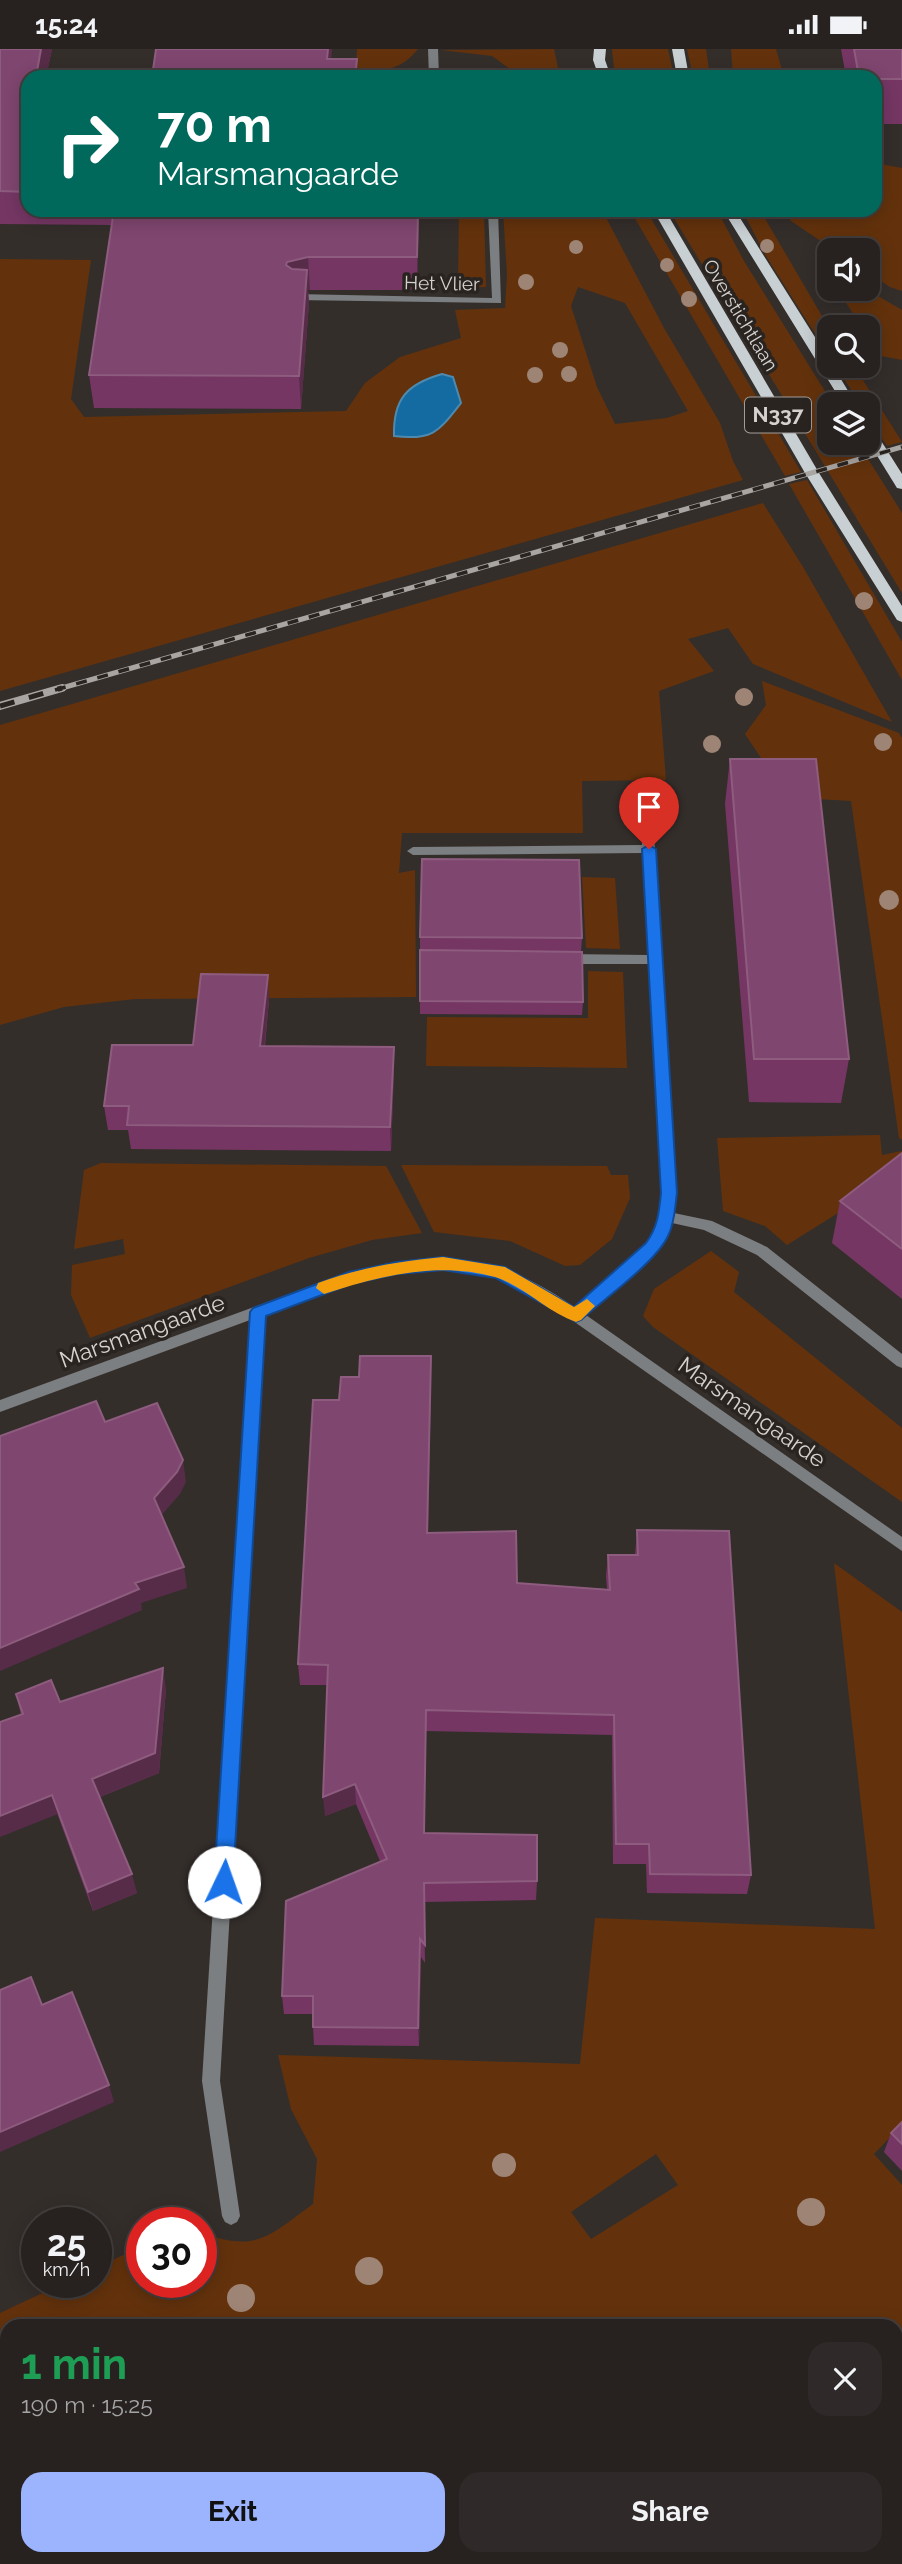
<!DOCTYPE html>
<html lang="en">
<head>
<meta charset="utf-8">
<style>
	:root { --surface:#272220; --page:#2f2a29; --text:#f1f3f6; --muted:#a4a4a5; --line:#433f3e; --accent:#9cb4fd }
	body { margin:0; font-family:Raleway,sans-serif; background:var(--page); color:var(--text); height:100vh; display:flex; flex-direction:column; font-size:26px; white-space:nowrap }
	* { box-sizing:border-box; margin:0 }
	p { font-size:23px; color:var(--muted) }
	.icon { flex:none; width:38px; height:38px; fill:none; stroke:currentColor; stroke-width:2; stroke-linecap:round; stroke-linejoin:round }
	.map { position:relative; flex:1; overflow:hidden }
	.side { position:absolute; left:0px; top:2270px; width:903px; height:247px; display:flex; flex-direction:column; background:var(--surface); border-radius:21px 21px 0 0; box-shadow:0 4px 18px #0003,0 0 0 2px var(--line) }
	.side>* { flex:none }
	.guide { position:absolute; left:21px; top:21px; width:861px; height:147px; border-radius:21px; box-shadow:0 4px 18px #0003,0 0 0 2px var(--line); background:#00695c; color:#fff; overflow:hidden }
	.buttons { position:absolute; left:817px; top:189px; display:grid; gap:14px }
	.buttons a { display:grid; place-items:center; width:63px; height:63px; border-radius:14px; background:var(--surface); box-shadow:0 4px 18px #0003,0 0 0 2px var(--line); font-size:35px }
	.speed { position:absolute; left:21px; top:2158px; display:flex; gap:14px; font-size:35px; font-weight:700; text-align:center }
	.speed>* { display:grid; place-content:center; width:91px; height:91px; border-radius:50%; background:var(--surface); box-shadow:0 4px 18px #0003,0 0 0 2px var(--line); line-height:1 }
	.speed small { font-size:18px; font-weight:400 }
	.speed .limit { border:10px solid #d22; background:#fff; color:#111 }
	.pin { position:absolute; display:grid; place-items:center; width:60px; height:60px; color:#fff; margin:-72px -30px; border-radius:50% 50% 50% 0; rotate:-45deg; box-shadow:0 0 7px #0007 }
	.pin .icon { rotate:45deg }
	.me { position:absolute; width:77px; margin:-38px; rotate:3deg; stroke-linejoin:round; filter:drop-shadow(0 0 5px #0008) }
	.turn { display:flex; align-items:center; gap:24px; height:147px; padding:0 21px; font-size:32px }
	.turn .icon { width:91px; height:91px; stroke-width:2.5 }
	.turn b { display:block; font-size:49px; line-height:60px }
	.round { display:grid; place-items:center; flex:none; width:74px; height:74px; border-radius:21px; background:var(--page) }
	.overview { display:flex; align-items:center; justify-content:space-between; height:119px; padding:0 21px }
	h1 { font-size:42px; font-weight:700; line-height:52px; color:#1e9e55 }
	.cta { display:flex; gap:14px; margin-top:auto; padding:14px 21px }
	.cta a { flex:1; height:80px; border-radius:21px; background:var(--accent); color:#111; font-size:28px; font-weight:700; line-height:80px; text-align:center }
	.cta a+a { background:var(--page); color:var(--text) }
	.status { display:flex; justify-content:space-between; align-items:center; height:49px; padding:0 35px; background:var(--surface); direction:ltr }
	.status svg { height:19px; fill:currentColor }
	.map>svg:first-child { display:block }
	.green { fill:#63320c; fill-rule:evenodd }
	.water { fill:#146ba2; stroke:#4e8aaf; stroke-width:2 }
	.lines { fill:none; stroke-linecap:round; stroke-linejoin:round }
	.pedestrian { fill:#7c7f81; fill-rule:evenodd }
	.minor { fill:#7c7f81; fill-rule:evenodd }
	.primary { fill:#c9d0d3; fill-rule:evenodd }
	.rail-far1-casing { stroke:#a8a5a2; stroke-width:5 }
	.rail-casing { stroke:#a8a5a2; stroke-width:8 }
	.rail-far1 { stroke:#2a2421; stroke-width:3.5; stroke-dasharray:11; stroke-linecap:butt }
	.rail { stroke:#2a2421; stroke-width:5; stroke-dasharray:15; stroke-linecap:butt }
	.tree { fill:#9e8475 }
	.wall { fill:#753664 }
	.shaded-wall { fill:#572c48 }
	.building { fill:#7f466f; stroke:#8d5c7e; stroke-width:2 }
	.route { fill:#1a73e8; stroke:#114b97; stroke-width:2 }
	.slow { fill:#f59e0b }
	.labels { text-anchor:middle; stroke-width:7; stroke-linejoin:round; paint-order:stroke }
	.far-street-label { font-size:19px; fill:#d4d1ce; stroke:#2a2421 }
	.shield { fill:#2a2421; stroke:#a19d9a; stroke-width:2 }
	.shield-label { font-size:21px; font-weight:bold; fill:#d4d1ce }
	.street-label { font-size:23px; fill:#d4d1ce; stroke:#2a2421 }
</style>
</head>
<body>
<div class="status"><b>15:24</b><svg viewBox="0 0 49 12"><path d="M0 12V9h3v3zM5 12V6h3v6zM10 12V3h3v9zM15 12V0h3v12zM26 1h20v11H26zM47 4h2v5h-2z"/></svg></div>
<div class="map">
<svg width="902" height="2515" viewBox="0 0 902 2515">
	<rect width="100%" height="100%" fill="#342e2b"/>
	<g class="green">
		<path d="M357,0H418C399,23 385,21 356,23Z"/>
		<polygon points="554,0 560,28 521,28 492,7 441,1"/>
		<polygon points="612,0 668,0 674,28 615,28"/>
		<polygon points="687,0 706,0 710,28 693,28"/>
		<polygon points="731,0 776,0 784,28 733,28"/>
		<polygon points="875,114 902,119 902,242 890,238 868,224 868,201 834,201 791,172 785,161 875,161"/>
		<polygon points="459,161 484,161 486,238 458,239"/>
		<path d="M503,161H602L664,279L720,374L733,412L743,431L0,642V210L91,211L71,350L84,368L346,362L365,334L400,308L461,289L455,261L505,259L507,225ZM578,238L625,254L688,362L667,369L615,375L597,338L571,257Z"/>
		<polygon points="630,161 646,161 801,423 785,427"/>
		<polygon points="669,161 717,161 744,212 833,355 830,355 830,394 858,394 902,464 902,544"/>
		<polygon points="742,161 760,161 829,279 829,307 766,207"/>
		<polygon points="837,240 866,240 902,261 902,311 881,307 868,287 868,278 862,278"/>
		<polygon points="836,317 854,317 902,393 887,397 868,368 868,355 860,355"/>
		<polygon points="807,431 902,593 902,631 789,435"/>
		<polygon points="763,454 803,518 892,673 753,615 728,579 688,590 714,622 659,642 666,731 582,732 583,784 402,784 399,824 415,821 416,948 135,950 64,958 0,976 0,676"/>
		<polygon points="762,632 899,684 902,689 902,1091 899,1089 851,752 765,747 761,709 745,685 766,656"/>
		<polygon points="582,828 615,829 620,900 586,899"/>
		<polygon points="588,922 623,923 627,1019 426,1017 427,968 588,969"/>
		<polygon points="880,1086 882,1106 902,1102 902,1124 787,1196 765,1177 723,1162 717,1089"/>
		<polygon points="101,1114 386,1117 422,1184 372,1191 309,1209 90,1289 71,1246 72,1216 125,1205 123,1190 74,1200 84,1121"/>
		<polygon points="401,1116 607,1117 611,1126 628,1126 630,1149 612,1190 580,1216 565,1217 510,1192 434,1183"/>
		<polygon points="711,1202 739,1223 734,1243 902,1379 902,1453 653,1278 643,1267 654,1240"/>
		<path d="M834,1514L902,1563V2076L874,2105L902,2136V2492L896,2486V2277H7V2510H623L618,2515H0V2264L66,2233H96V2219L142,2197V2233H201V2183C256,2205 270,2186 313,2155L317,2110L291,2060L278,2006L580,2015L595,1869L875,1880ZM656,2105L678,2136L591,2190L571,2163Z"/>
	</g>
	<path class="water" d="M442,325L453,328L461,354C439,382 433,392 394,387C393,350 407,335 442,325Z"/>
	<g class="lines">
		<g class="pedestrian">
			<polygon points="428,0 438,0 439,28 429,28"/>
			<polygon points="488,161 498,161 501,254 295,251 290,248 295,245 492,249"/>
		</g>
		<path class="minor" d="M647,773L653,777L655,800L676,1144L674,1164L712,1172L767,1198L902,1305V1319L897,1317L757,1206L704,1181L672,1174C660,1210 614,1241 586,1266L902,1488V1502L556,1260C537,1248 517,1233 495,1227C417,1206 336,1239 265,1266L220,2032L240,2167L237,2173L231,2176L225,2173L222,2167L202,2032L250,1271L0,1363V1351L344,1225C361,1220 380,1217 397,1215C471,1203 515,1217 576,1259L646,1195C659,1179 661,1164 662,1144L649,915H564L558,910L564,905L648,906L643,804L413,806L407,802L413,798L642,796L641,777Z"/>
		<g class="primary">
			<polygon points="594,0 606,0 605,11 611,28 599,28 593,11"/>
			<polygon points="672,0 684,0 689,28 677,28"/>
			<polygon points="653,161 665,161 819,424 902,557 902,573 897,571 805,424"/>
			<polygon points="723,161 735,161 830,312 830,317 833,317 856,355 843,355"/>
			<polygon points="868,378 873,379 902,425 902,440 897,439 868,392"/>
		</g>
		<g class="rail-far1-casing">
			<polyline id="rail-far1" points="55,641 902,398"/>
		</g>
		<g class="rail-casing">
			<polyline id="rail" points="0,657 62,639"/>
		</g>
		<use href="#rail-far1" class="rail-far1"/>
		<use href="#rail" class="rail"/>
	</g>
	<g class="tree">
		<circle cx="767" cy="197" r="7"/>
		<circle cx="576" cy="198" r="7"/>
		<circle cx="667" cy="216" r="7"/>
		<circle cx="526" cy="233" r="8"/>
		<circle cx="689" cy="250" r="8"/>
		<circle cx="560" cy="301" r="8"/>
		<circle cx="569" cy="325" r="8"/>
		<circle cx="535" cy="326" r="8"/>
		<circle cx="864" cy="552" r="9"/>
		<circle cx="744" cy="648" r="9"/>
		<circle cx="883" cy="693" r="9"/>
		<circle cx="712" cy="695" r="9"/>
		<circle cx="889" cy="851" r="10"/>
		<circle cx="504" cy="2116" r="12"/>
		<circle cx="811" cy="2163" r="14"/>
		<circle cx="369" cy="2222" r="14"/>
		<circle cx="241" cy="2249" r="14"/>
	</g>
	<g class="wall">
		<polygon points="0,0 52,0 46,28 28,28 28,161 419,161 417,241 308,241 309,254 301,360 94,359 89,326 112,176 0,175"/>
		<polygon points="841,0 902,0 902,75 875,75 875,28 846,28"/>
		<polygon points="730,710 849,1010 841,1054 749,1053 725,755"/>
		<polygon points="420,888 582,889 581,902 505,902 583,953 582,966 420,965"/>
		<polygon points="269,951 265,997 394,998 394,1022 391,1102 131,1100 128,1081 108,1081 104,1057 193,996"/>
		<polygon points="902,1104 902,1250 832,1194 840,1152"/>
		<polygon points="431,1330 428,1484 517,1534 607,1540 606,1527 608,1506 635,1506 637,1481 751,1826 747,1845 647,1844 646,1815 613,1815 612,1686 426,1682 424,1784 537,1832 536,1851 424,1853 425,1914 421,1908 419,1997 314,1996 313,1978 313,1965 284,1965 282,1947 380,1812 356,1755 325,1767 327,1636 300,1636 298,1615 339,1351"/>
		<polygon points="166,1640 159,1724 100,1748 137,1844 93,1862 21,1666 16,1645 60,1653"/>
		<polygon points="902,2073 902,2122 884,2103 891,2084"/>
	</g>
	<g class="shaded-wall">
		<polygon points="41,0 52,0 46,28 36,28"/>
		<polygon points="328,0 332,0 330,28 327,10"/>
		<polygon points="418,161 419,161 417,241 417,208"/>
		<polygon points="308,208 310,241 308,241 309,254 301,360 299,327 286,216 287,213"/>
		<polygon points="268,926 269,951 262,1021 260,997"/>
		<polygon points="394,998 394,1022 391,1102 390,1078"/>
		<polygon points="431,1307 431,1330 428,1506 427,1484"/>
		<polygon points="183,1411 186,1433 180,1445 158,1470 154,1449"/>
		<polygon points="184,1518 187,1539 141,1554 142,1561 0,1622 0,1599 135,1534"/>
		<polygon points="163,1619 166,1640 159,1724 97,1749 92,1730"/>
		<polygon points="355,1735 356,1755 325,1767 323,1748"/>
		<polygon points="52,1746 58,1765 0,1788 0,1767"/>
		<polygon points="132,1825 137,1844 93,1862 88,1843"/>
		<polygon points="420,1890 421,1908 419,1997 418,1979"/>
		<polygon points="109,2036 114,2053 0,2103 0,2083"/>
	</g>
	<g class="building">
		<polygon points="0,0 41,0 36,28 28,28 28,143 0,142"/>
		<polygon points="156,0 328,0 327,10 357,10 356,20 380,21 379,28 152,28"/>
		<polygon points="854,0 902,0 902,30 875,30 875,28 859,28"/>
		<polygon points="114,161 418,161 417,208 308,208 287,213 286,216 292,220 307,221 299,327 89,326"/>
		<polygon points="730,710 816,710 849,1010 754,1010"/>
		<polygon points="422,810 579,811 582,889 420,888"/>
		<polygon points="420,901 582,903 583,953 420,952"/>
		<polygon points="201,925 268,926 260,997 394,998 390,1078 127,1076 129,1057 104,1057 112,996 193,996"/>
		<polygon points="902,1104 902,1200 840,1152"/>
		<polygon points="360,1307 431,1307 427,1484 516,1482 517,1534 610,1541 608,1506 638,1506 637,1481 729,1482 751,1826 650,1825 649,1795 616,1795 614,1666 426,1661 424,1784 537,1786 537,1832 424,1834 425,1896 420,1890 418,1979 313,1978 313,1947 282,1947 286,1852 387,1810 355,1735 323,1748 328,1616 298,1615 313,1351 339,1351 341,1328 359,1328"/>
		<polygon points="96,1352 105,1373 157,1354 183,1411 177,1423 154,1449 184,1518 135,1534 139,1540 0,1599 0,1387"/>
		<polygon points="163,1619 155,1704 92,1730 132,1825 88,1843 52,1746 0,1767 0,1673 23,1665 16,1645 51,1631 60,1653"/>
		<polygon points="31,1928 42,1956 72,1943 109,2036 0,2083 0,1941"/>
		<polygon points="902,2073 902,2095 891,2084"/>
		<polygon points="712,2510 769,2510 774,2515 707,2515"/>
	</g>
	<path class="route" d="M649,796L656,800L677,1144C675,1158 675,1173 668,1187C656,1213 604,1250 581,1271L576,1273L496,1229L443,1221L397,1225L351,1235L266,1267L233,1833L230,1839L224,1841L217,1839L214,1833L250,1263L253,1259L349,1223L397,1213L443,1208L505,1218L574,1258L646,1194C658,1178 659,1163 661,1144L642,800Z"/>
	<path class="slow" d="M443,1208L505,1218L574,1258L587,1250L595,1257L581,1271L576,1273C547,1263 524,1237 495,1228C438,1212 378,1227 324,1245L316,1239L318,1234C359,1219 400,1212 443,1208Z"/>
	<g class="labels">
		<g class="far-street-label">
			<text transform="translate(442 234) rotate(1)" y="7">Het Vlier</text>
			<text transform="translate(741 266) rotate(59)" y="7">Overstichtlaan</text>
		</g>
		<rect class="shield" x="745" y="348.5" width="66" height="35" rx="5"/>
		<g class="shield-label">
			<text x="778" y="373">N337</text>
		</g>
		<g class="street-label">
			<text transform="translate(142 1282) rotate(-20)" y="8">Marsmangaarde</text>
			<text transform="translate(752 1363) rotate(35)" y="8">Marsmangaarde</text>
		</g>
	</g>
</svg>
<div class="buttons">
<a><svg class="icon" aria-label="sound" viewBox="0 0 24 24"><path d="M4 9h4l5-4v14l-5-4H4zM17 9q2 3 0 6"/></svg></a>
<a><svg class="icon" aria-label="search" viewBox="0 0 24 24"><circle cx="10" cy="10" r="6"/><path d="M15 15l6 6"/></svg></a>
<a><svg class="icon" aria-label="layers" viewBox="0 0 24 24"><path d="M12 4l9 5-9 5-9-5zM3 14l9 5 9-5"/></svg></a>
</div>
<div class="speed"><div>25<small>km/h</small></div><div class="limit">30</div></div>
<div class="pin" style="left:649px;top:800px;background:#d93025"><svg class="icon" aria-label="arrive" viewBox="0 0 24 24"><path d="M6 21V4h12l-3 4 3 4H6"/></svg></div>
<svg class="me" style="left:224px;top:1833px" viewBox="-20 -20 40 40"><circle r="19" fill="#fff"/><path d="M0-13L10 11 0 6-10 11z" fill="#1a73e8"/></svg>
<div class="guide">
<div class="turn"><svg class="icon" aria-label="right" viewBox="0 0 24 24"><path d="M7 20v-9h11M14 6l5 5-5 5"/></svg><div><b>70 m</b>Marsmangaarde</div></div>
</div>
<section class="side">
<div class="overview"><div><h1>1 min</h1><p>190 m · 15:25</p></div><a class="round"><svg class="icon" aria-label="close" viewBox="0 0 24 24"><path d="M6 6l12 12M18 6L6 18"/></svg></a></div>
<div class="cta"><a>Exit</a><a>Share</a></div>
</section>
</div>
</body>
</html>
